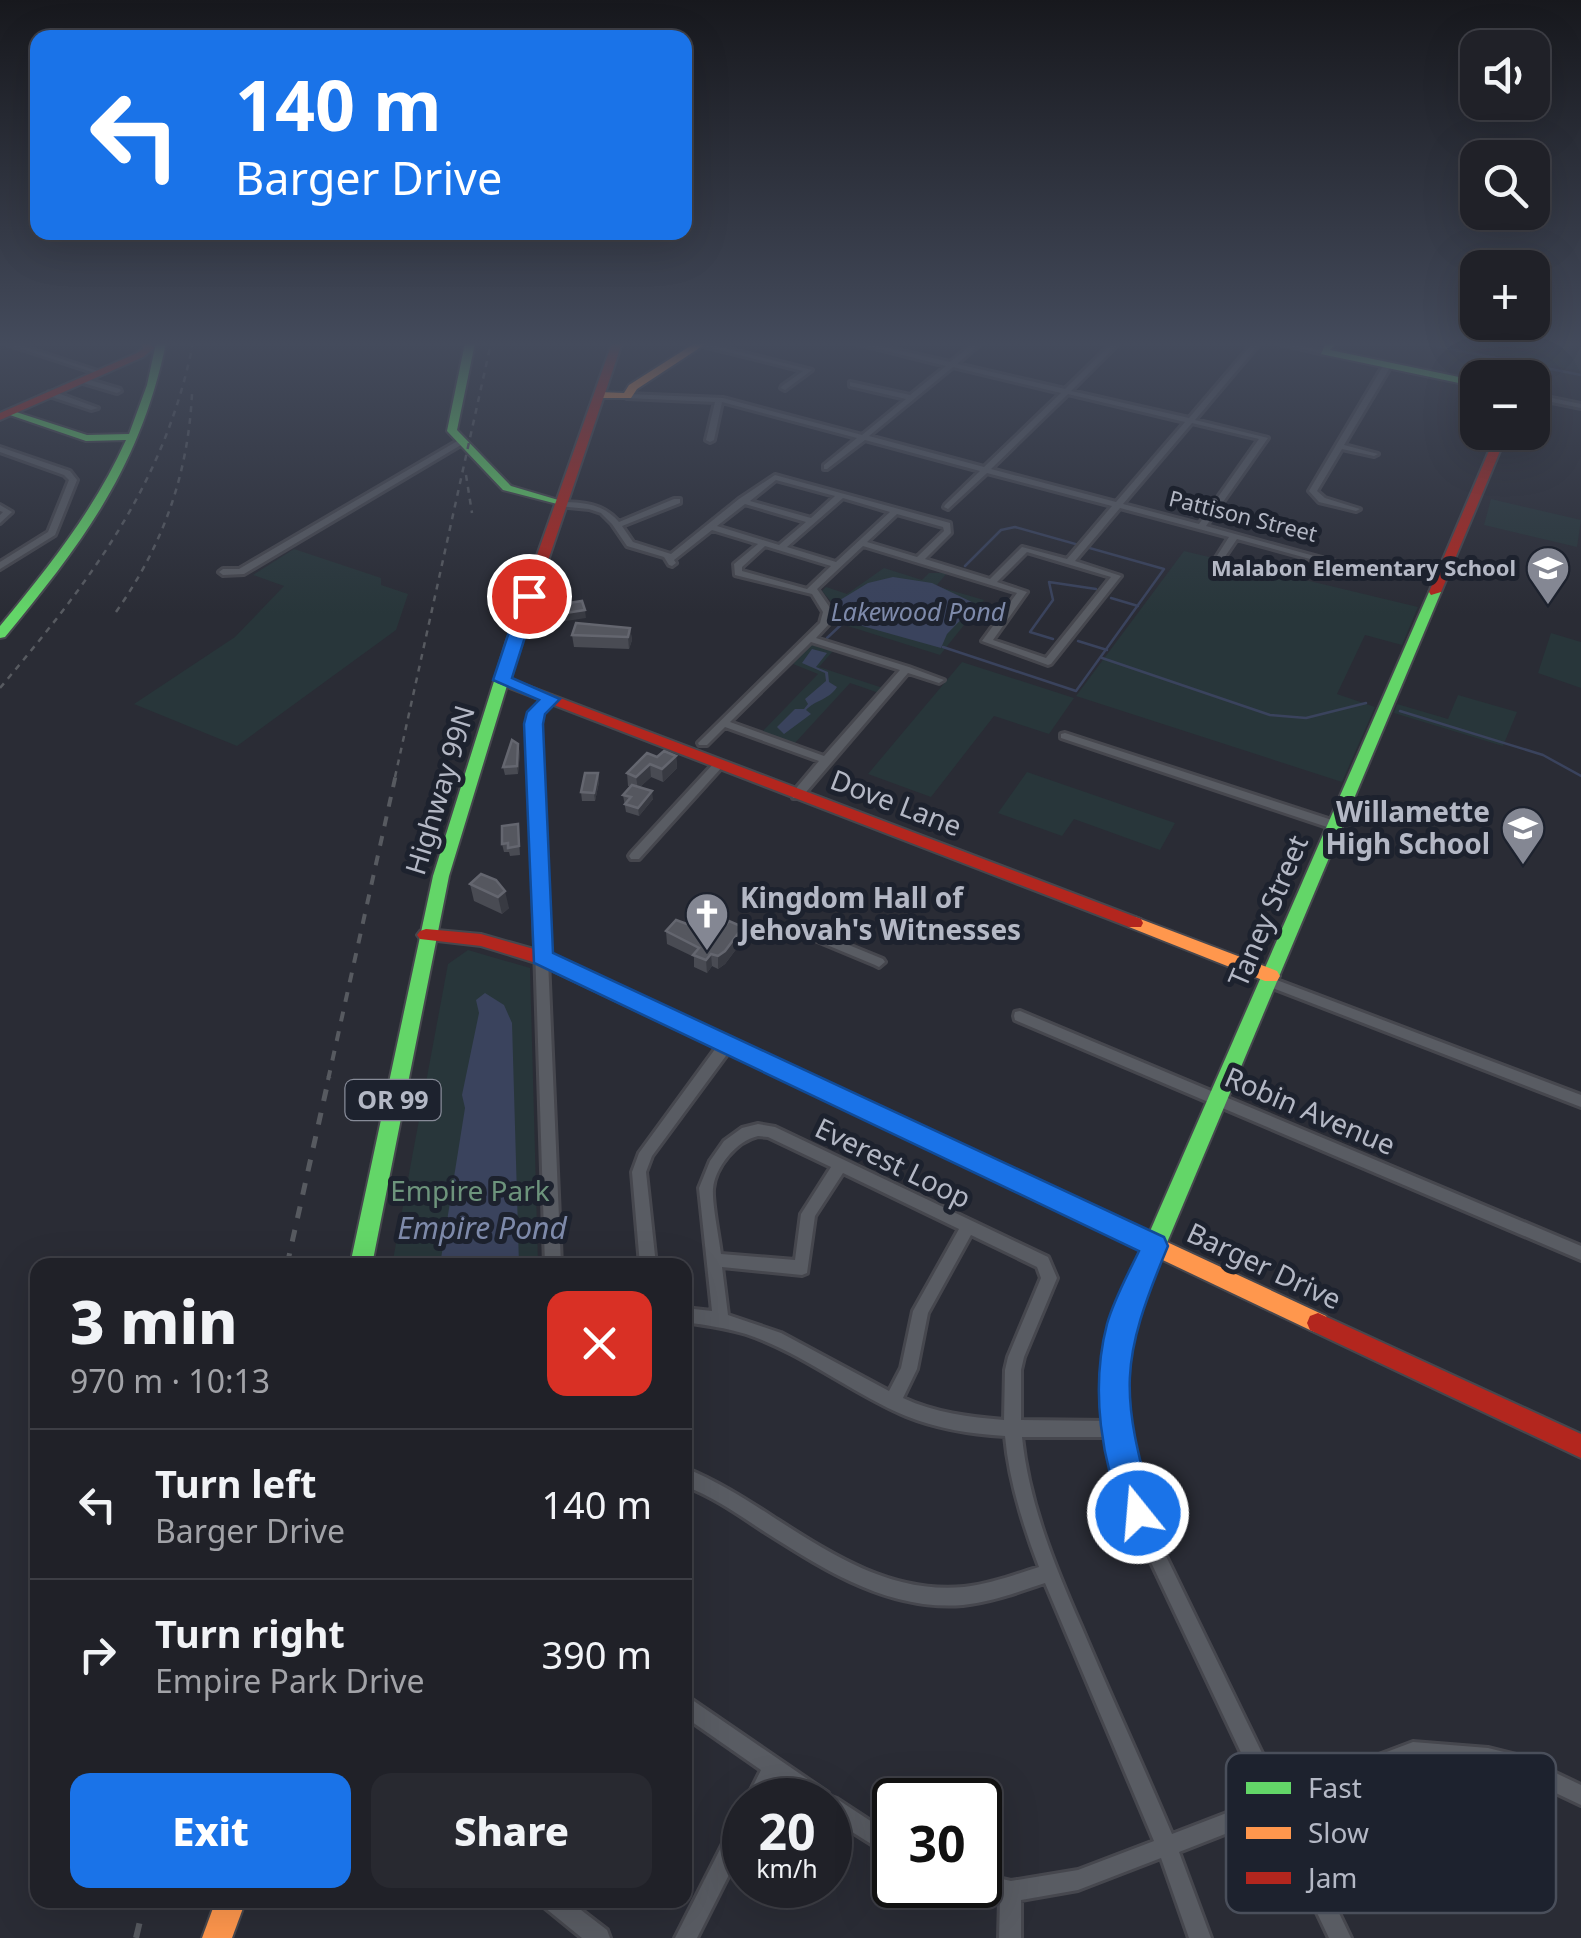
<!DOCTYPE html>
<html lang="en">
<head>
<meta charset="utf-8">
<style>
	:root { --surface:#202128; --page:#282930; --text:#f1f3f6; --muted:#a2a3a8; --line:#3d3e45; --accent:#1a73e8 }
	body { margin:0; font-family:"Noto Sans",sans-serif; background:var(--page); color:var(--text); height:100vh; display:flex; flex-direction:column; font-size:38px; white-space:nowrap }
	* { box-sizing:border-box; margin:0 }
	p { font-size:32px; color:var(--muted) }
	.icon { flex:none; width:55px; height:55px; fill:none; stroke:currentColor; stroke-width:2; stroke-linecap:round; stroke-linejoin:round }
	.map { position:relative; flex:1; overflow:hidden }
	.side { position:absolute; left:30px; top:1258px; width:662px; height:650px; display:flex; flex-direction:column; background:var(--surface); border-radius:20px; box-shadow:0 10px 40px #0002,0 0 0 2px var(--line) }
	.side>* { flex:none }
	.guide { position:absolute; left:30px; top:30px; width:662px; height:210px; border-radius:20px; box-shadow:0 10px 40px #0002,0 0 0 2px var(--line); background:#1a73e8; color:#fff; overflow:hidden }
	.controls { position:absolute; left:1460px; top:30px; display:grid; gap:20px }
	.controls a { display:grid; place-items:center; width:90px; height:90px; border-radius:20px; background:var(--surface); box-shadow:0 10px 40px #0002,0 0 0 2px var(--line); font-size:50px }
	.speed { position:absolute; left:722px; top:1778px; display:flex; gap:20px; font-size:50px; font-weight:700; text-align:center }
	.speed>* { display:grid; place-content:center; width:130px; height:130px; border-radius:50%; background:var(--surface); box-shadow:0 10px 40px #0002,0 0 0 2px var(--line); line-height:1 }
	.speed small { font-size:25px; font-weight:400 }
	.speed .limit { border:5px solid #111; border-radius:15px; background:#fff; color:#111 }
	.pin { position:absolute; display:grid; place-items:center; width:85px; height:85px; color:#fff; margin:-42px; border:5px solid #fff; border-radius:50%; box-shadow:0 2px 10px #0007 }
	.me { position:absolute; width:110px; margin:-55px; rotate:343deg; stroke-linejoin:round; filter:drop-shadow(0 0 8px #0008) }
	.turn { display:flex; align-items:center; gap:35px; height:210px; padding:0 40px; font-size:45px }
	.turn .icon { width:130px; height:130px; stroke-width:2.5 }
	.turn b { display:block; font-size:70px; line-height:85px }
	.round { display:grid; place-items:center; flex:none; width:105px; height:105px; border-radius:20px; background:var(--page) }
	.overview { display:flex; align-items:center; justify-content:space-between; height:170px; padding:0 40px }
	h1 { font-size:60px; font-weight:800; line-height:75px }
	.primary-button { display:flex; gap:20px; margin-top:auto; padding:20px 40px }
	.primary-button a { flex:1; height:115px; border-radius:20px; background:var(--accent); color:#fff; font-size:40px; font-weight:800; line-height:115px; text-align:center }
	.primary-button a+a { background:var(--page); color:var(--text) }
	ul { padding:0; list-style:none }
	li { display:flex; align-items:center; gap:30px; height:150px; padding:0 40px; border-top:2px solid var(--line) }
	li div { flex:1 }
	li b { display:block; font-size:38px }
	li em { font-style:normal }
	.map>svg:first-child { display:block }
	.green { fill:#28363a }
	.water { fill:#3a435d }
	.lines { fill:none; stroke-linecap:round; stroke-linejoin:round }
	.stream { stroke:#3a435d; stroke-width:2.5 }
	.street-casing { stroke:#46474e; stroke-width:6 }
	.fast-casing { stroke:#46474e; stroke-width:4 }
	.slow-casing { stroke:#46474e; stroke-width:4 }
	.jam-casing { stroke:#46474e; stroke-width:4 }
	.street { fill:#595c63; fill-rule:evenodd }
	.fast { fill:#63d668; fill-rule:evenodd }
	.slow { fill:#ff974d; fill-rule:evenodd }
	.jam { fill:#b3261e; fill-rule:evenodd }
	.rail-far3 { stroke:#575a60; stroke-width:2.5; stroke-dasharray:6 6; stroke-linecap:butt }
	.rail-far2 { stroke:#575a60; stroke-width:4; stroke-dasharray:10 10; stroke-linecap:butt }
	.rail-far1 { stroke:#575a60; stroke-width:5; stroke-dasharray:12 12; stroke-linecap:butt }
	.rail { stroke:#575a60; stroke-width:6; stroke-dasharray:15 15; stroke-linecap:butt }
	.wall { fill:#494b53 }
	.shaded-wall { fill:#383a42 }
	.building { fill:#55575f; stroke:#64666f; stroke-width:2.5 }
	.route { fill:#1a73e8; stroke:#114b97; stroke-width:2.5 }
	.labels { text-anchor:middle; stroke-width:10; stroke-linejoin:round; paint-order:stroke }
	.far-street-label { font-size:22px; fill:#b4b8c5; stroke:#1d222e }
	.far-poi-label { font-size:22px; font-weight:bold; fill:#b4b8c5; stroke:#1d222e; text-anchor:end }
	.far-water-label { font-size:25px; font-style:italic; fill:#7e8aaa; stroke:#1d222e }
	.shield { fill:#1d222e; stroke:#878b98; stroke-width:2.5 }
	.shield-label { font-size:25px; font-weight:bold; fill:#b4b8c5 }
	.street-label { font-size:28px; fill:#b4b8c5; stroke:#1d222e }
	.poi-label { font-size:28px; font-weight:bold; fill:#b4b8c5; stroke:#1d222e; text-anchor:end }
	.park-label { font-size:28px; fill:#6d947c; stroke:#1d222e }
	.water-label { font-size:30px; font-style:italic; fill:#7e8aaa; stroke:#1d222e }
	.key { fill:#1d222e; stroke:#4a4f5b; stroke-width:2.5 }
	.key-label { font-size:28px; fill:#b4b8c5 }
</style>
</head>
<body>
<div class="map">
<svg width="1581" height="1938" viewBox="0 0 1581 1938">
	<rect width="100%" height="100%" fill="#2a2c35"/>
	<g class="green">
		<polygon points="1492,343 1581,343 1581,371 1488,353"/>
		<polygon points="1491,499 1581,520 1577,547 1484,525"/>
		<polygon points="294,549 381,578 381,585 408,594 396,630 237,746 134,704 235,637 284,586 253,575"/>
		<polygon points="1184,551 1418,607 1402,645 1365,635 1337,694 1375,707 1342,782 1076,696"/>
		<polygon points="884,568 922,580 929,573 947,573 936,586 984,600 940,655 835,622 835,606 822,591 826,587 847,594"/>
		<polygon points="1551,633 1581,642 1581,688 1538,673"/>
		<polygon points="812,644 833,651 819,667 883,688 879,693 850,683 794,744 762,732 818,674 793,664"/>
		<polygon points="962,662 1074,698 1049,734 994,716 931,797 868,774"/>
		<polygon points="1458,695 1517,712 1503,746 1394,713 1397,704 1448,719"/>
		<polygon points="1027,772 1175,823 1160,850 1074,819 1062,836 998,813"/>
		<polygon points="468,950 530,968 538,1265 392,1265 448,964"/>
	</g>
	<g class="water">
		<polygon points="893,577 932,583 976,604 947,634 941,648 841,620 840,600 868,583"/>
		<path d="M812,649L827,653L816,667L828,672L829,682L837,687C829,700 815,700 806,710L811,714L784,734L777,727L795,709H804L808,704L805,699L826,681L825,673L802,663Z"/>
		<polygon points="485,993 504,1005 512,1023 519,1265 440,1265 465,1108 462,1095 479,1013 476,1000"/>
	</g>
	<g class="lines">
		<g class="stream">
			<polyline points="1420,343 1521,363"/>
			<polyline points="1541,367 1581,375"/>
			<polyline points="1111,598 1138,606"/>
			<polyline points="827,638 844,622"/>
			<polyline points="1053,639 1030,632 1053,600 1049,582 1096,589"/>
			<polyline points="1078,641 1107,650"/>
			<polyline points="943,647 1076,691 1164,569 1015,527 1001,530 965,566"/>
			<polyline points="1102,658 1270,715 1306,718 1366,703"/>
			<polyline points="1400,711 1543,755 1581,776"/>
		</g>
		<g class="street-casing">
			<g id="street">
				<polygon points="3,343 13,343 104,373 98,374"/>
				<polygon points="698,343 705,343 812,370 785,390 781,388 782,386 803,371 699,345"/>
				<path d="M855,343H867L950,362L974,343H981L957,364L1065,389L1112,343H1119L1071,391L1189,418L1253,343H1260L1195,420L1268,438L1206,526L1354,567L1350,570L1237,539L1222,561H1216L1215,559L1229,537L1120,508L1075,561L1121,576L1051,664L1048,665L982,641L1017,593L863,546L817,589L833,612L829,624L816,638L909,667L944,680L939,683L908,673L801,798H793L792,795L793,792L819,761L725,727L707,745H699L698,743L820,623L823,612L812,594L735,575L734,564L758,544L712,530L674,560L676,563L672,566L669,565L664,557L627,546L612,524L601,513L589,509L558,506V502C581,502 603,503 619,522L674,499H680V503L622,526L633,542L671,554L739,499L775,475L950,523L951,533L925,559L990,579L1022,547L1067,559L1112,506L987,473L948,509L944,507L945,505L980,471L865,440L827,469H824V465L857,438L722,402L714,440L710,442L706,440L715,402L627,398L623,396L627,394L723,398L862,435L906,399L850,386V382L910,395L946,366ZM953,367L1061,393L984,467L869,436ZM1068,394L1185,422L1116,502L991,469ZM1192,423L1259,439L1199,524L1123,504ZM776,480L835,496L811,518L750,501ZM843,498L890,512L836,562L787,547ZM745,504L806,522L779,545L717,526ZM897,514L943,527L944,531L917,557L867,542ZM765,546L831,566L807,589L742,571V567ZM1027,552L1111,577L1046,658L993,640L1027,592L997,582ZM811,642L900,670L824,756L730,722Z"/>
				<polygon points="1277,343 1290,343 1327,352 1324,354"/>
				<polygon points="1387,364 1391,366 1344,445 1378,454 1374,456 1342,449 1317,491 1325,498 1360,509 1356,511 1319,502 1309,491 1383,366"/>
				<polygon points="1531,366 1535,368 1531,378 1524,378 1527,368"/>
				<polygon points="83,378 120,389 121,391 117,393 80,382 79,380"/>
				<polygon points="49,392 55,392 98,408 91,410 49,396"/>
				<polygon points="1532,394 1581,404 1581,408 1532,398"/>
				<polygon points="459,440 466,442 244,574 223,575 219,572 223,569 239,569"/>
				<polygon points="0,447 70,471 77,480 55,535 0,569 0,562 48,532 69,480 64,475 0,452"/>
				<polygon points="0,505 12,512 0,523 0,515 3,512 0,511"/>
				<polygon points="551,696 556,699 541,713 538,724 561,1265 545,1265 528,724 532,710"/>
				<polygon points="1065,733 1338,822 1340,825 1334,829 1330,828 1061,738 1061,734"/>
				<polygon points="719,761 724,764 723,766 639,859 631,859 629,856 631,853 715,762"/>
				<polygon points="807,928 883,959 885,962 879,967 875,965 803,935 801,932"/>
				<polygon points="1269,977 1581,1095 1581,1107 1265,985 1263,982 1265,979"/>
				<polygon points="1020,1011 1581,1246 1581,1260 1015,1020 1014,1016 1015,1012"/>
				<polygon points="726,1040 731,1041 733,1045 731,1049 652,1156 646,1172 656,1265 640,1265 632,1172 639,1153 721,1041"/>
				<path d="M758,1124L775,1127L1048,1257L1057,1278L1024,1357L1021,1370V1420L1108,1421L1105,1401L1108,1344L1150,1240L1155,1238L1160,1240L1163,1245L1124,1344L1121,1401L1135,1476L1162,1548L1281,1792L1413,1742L1488,1748L1520,1756L1581,1785V1805L1518,1775L1488,1768L1413,1762L1289,1809L1351,1938H1329L1271,1816L1179,1852L1211,1938H1189L1161,1858L1078,1890L1021,1900V1938H999L1000,1899L973,1891L970,1885H980V1874L1011,1881L1078,1870L1154,1841L1045,1583C1018,1592 991,1602 963,1605C888,1611 825,1570 765,1532C739,1515 714,1497 685,1486V1468C717,1481 744,1498 773,1517C831,1554 891,1594 964,1587C990,1584 1014,1575 1039,1567C1023,1525 1009,1481 1005,1436C971,1434 938,1429 906,1416C851,1393 803,1353 746,1334C726,1328 706,1325 685,1322V1308L712,1311L699,1188L710,1161L724,1141L742,1128ZM758,1136L768,1137L831,1167L801,1214L795,1260L721,1254C719,1237 712,1204 713,1189C715,1167 736,1141 758,1136ZM843,1173L959,1229L913,1311L901,1368L889,1391L781,1333L728,1315L722,1267L802,1275L807,1273L815,1216ZM971,1235L1037,1267L1041,1278L1008,1357L1005,1370L1004,1420C969,1417 935,1413 903,1398L917,1369L928,1313ZM1022,1437H1111L1117,1476L1149,1558L1263,1799L1172,1834C1143,1765 1111,1697 1082,1628C1055,1567 1029,1504 1022,1437Z"/>
				<polygon points="685,1695 828,1793 829,1796 837,1799 895,1837 895,1859 830,1818 830,1800 804,1800 777,1781 767,1800 746,1800 761,1770 685,1717"/>
				<polygon points="745,1811 745,1843 697,1938 675,1938 738,1814"/>
				<polygon points="541,1900 568,1900 607,1930 610,1938 582,1938 544,1907"/>
			</g>
		</g>
		<g class="fast-casing">
			<g id="fast">
				<path d="M156,343H166C140,467 84,541 5,637L0,638V626C48,568 95,509 126,440L86,441L4,413L13,411L87,435L129,434L147,385Z"/>
				<polygon points="465,343 475,343 457,430 511,486 565,502 565,506 503,490 447,431"/>
				<polygon points="1326,343 1336,343 1330,350 1478,381 1478,387 1321,354"/>
				<polygon points="1435,588 1441,592 1166,1245 1162,1252 1155,1254 1148,1252 1144,1245 1429,592"/>
				<polygon points="513,639 520,643 449,876 372,1265 350,1265 433,876 506,643"/>
			</g>
		</g>
		<g class="slow-casing">
			<g id="slow">
				<polygon points="695,343 707,343 637,389 631,398 599,398 594,395 599,392 624,393 629,385"/>
				<polygon points="1135,917 1277,971 1280,976 1277,981 1265,981 1129,927 1127,923"/>
				<polygon points="892,1114 1326,1316 1329,1323 1326,1330 1318,1333 1310,1330 885,1128 882,1122 885,1116"/>
				<polygon points="216,1900 246,1900 232,1938 202,1938"/>
			</g>
		</g>
		<g class="jam-casing">
			<g id="jam">
				<polygon points="140,343 150,343 154,348 143,357 0,420 0,413 137,353 144,348"/>
				<polygon points="612,343 622,343 520,643 513,647 508,646 506,643"/>
				<polygon points="1497,432 1508,432 1441,592 1431,595 1429,592"/>
				<polygon points="502,676 1141,919 1143,923 1141,927 1129,927 497,683 495,680"/>
				<polygon points="426,929 481,934 548,953 899,1116 902,1122 899,1128 892,1130 885,1128 536,963 481,946 420,939 417,935 420,931"/>
				<polygon points="1318,1313 1581,1434 1581,1458 1310,1330 1307,1323 1310,1316"/>
			</g>
		</g>
		<use href="#street" class="street"/>
		<use href="#fast" class="fast"/>
		<use href="#slow" class="slow"/>
		<use href="#jam" class="jam"/>
		<g class="rail-far3">
			<polyline points="466,475 472,513"/>
			<path d="M116,612C163,545 188,475 192,394"/>
			<path d="M0,688C90,581 165,484 193,343"/>
			<polyline points="395,777 491,343"/>
		</g>
		<polyline class="rail-far2" points="328,1080 396,774"/>
		<polyline class="rail-far1" points="287,1265 329,1077"/>
		<polyline class="rail" points="136,1938 145,1900"/>
	</g>
	<g class="wall">
		<polygon points="630,628 632,640 629,649 574,647 572,635"/>
		<polygon points="520,752 518,774 505,775 503,767"/>
		<polygon points="676,756 677,768 663,782 651,777 640,787 653,799 639,816 626,812 623,795 630,786 628,786 627,773 657,757"/>
		<polygon points="598,773 599,782 595,801 582,801 581,792"/>
		<polygon points="518,824 520,855 510,856 509,852 504,852 502,844"/>
		<polygon points="481,874 509,908 502,914 474,901 470,884"/>
		<polygon points="743,927 743,940 725,964 718,969 712,966 707,973 694,967 694,957 667,944 666,931 717,935"/>
	</g>
	<g class="shaded-wall">
		<polygon points="585,610 586,618 553,623 552,615"/>
		<polygon points="630,628 632,640 629,649 628,637"/>
		<polygon points="518,744 520,752 518,774 517,766"/>
		<polygon points="676,756 677,768 663,782 662,769"/>
		<polygon points="650,764 651,777 638,789 636,777"/>
		<polygon points="598,773 599,782 595,801 594,793"/>
		<polygon points="652,791 653,799 639,816 638,808"/>
		<polygon points="505,891 509,908 502,914 498,897"/>
		<polygon points="743,927 743,940 725,964 718,969 718,956"/>
		<polygon points="711,954 712,966 707,973 706,960"/>
	</g>
	<g class="building">
		<polygon points="582,601 585,610 552,615 549,606"/>
		<polygon points="576,623 630,628 628,637 572,635"/>
		<polygon points="512,740 518,744 517,766 503,767"/>
		<polygon points="664,751 676,756 662,769 650,764 636,777 627,773 647,753 657,757"/>
		<polygon points="585,773 598,773 594,793 581,792"/>
		<polygon points="632,785 652,791 638,808 625,804 631,797 623,795"/>
		<polygon points="518,824 519,846 508,848 508,843 502,844 502,826"/>
		<polygon points="481,874 496,880 505,891 498,897 470,884"/>
		<polygon points="676,920 717,935 729,921 743,927 725,951 718,956 711,954 706,960 693,955 699,948 666,931"/>
	</g>
	<linearGradient id="sky" x2="0" y2="1"><stop stop-color="#17181d"/><stop offset="0.56" stop-color="#444b5c"/><stop offset="1" stop-color="#444b5c" stop-opacity="0"/></linearGradient>
	<rect width="1581" height="614" fill="url(#sky)"/>
	<path class="route" d="M529,591L538,596L512,678L560,699L545,714L543,724L553,953L1164,1237L1168,1246C1119,1363 1120,1391 1154,1513L1149,1524L1138,1529L1127,1524C1101,1462 1090,1389 1107,1324C1114,1299 1128,1274 1139,1251L534,963L524,724L527,712L539,700L493,680L521,596Z"/>
	<defs>
		<g id="school-pin" transform="scale(2.25)"><path d="M0 17L-7.5 6A9.5 9.5 0 1 1 7.5 6Z" fill="#848793" stroke="#1d222e"/><path d="M0-5L7-2L0 1L-7-2ZM-4 1L0 2.5L4 1V4Q0 6-4 4Z" fill="#fff"/></g>
		<g id="church-pin" transform="scale(2.25)"><path d="M0 17L-7.5 6A9.5 9.5 0 1 1 7.5 6Z" fill="#848793" stroke="#1d222e"/><path d="M-1.2-6h2.4v3.5h3.3v2.4h-3.3V6h-2.4V-.1h-3.3v-2.4h3.3Z" fill="#fff"/></g>
	</defs>
	<g fill-rule="evenodd">
		<use href="#school-pin" x="1548" y="568"/>
		<use href="#school-pin" x="1523" y="828"/>
		<use href="#church-pin" x="707" y="914"/>
	</g>
	<g class="labels">
		<g class="far-street-label">
			<text transform="translate(1243 516) rotate(14)" y="8">Pattison Street</text>
		</g>
		<g class="far-poi-label">
			<text x="1516" y="576">Malabon Elementary School</text>
		</g>
		<g class="far-water-label">
			<text x="918" y="621">Lakewood Pond</text>
		</g>
		<rect class="shield" x="345.5" y="1080" width="95" height="40" rx="8"/>
		<g class="shield-label">
			<text x="393" y="1109">OR 99</text>
		</g>
		<g class="street-label">
			<text transform="translate(440 790) rotate(-73)" y="10">Highway 99N</text>
			<text transform="translate(896 803) rotate(21)" y="10">Dove Lane</text>
			<text transform="translate(1268 911) rotate(-67)" y="10">Taney Street</text>
			<text transform="translate(1310 1111) rotate(23)" y="10">Robin Avenue</text>
			<text transform="translate(893 1163) rotate(26)" y="10">Everest Loop</text>
			<text transform="translate(1264 1266) rotate(25)" y="10">Barger Drive</text>
		</g>
		<g class="poi-label">
			<text x="1490" y="822">Willamette<tspan x="1490" dy="32">High School</tspan></text>
			<text x="740" y="908" text-anchor="start">Kingdom Hall of<tspan x="740" dy="32">Jehovah's Witnesses</tspan></text>
		</g>
		<g class="park-label">
			<text x="470" y="1201">Empire Park</text>
		</g>
		<g class="water-label">
			<text x="482" y="1239">Empire Pond</text>
		</g>
	</g>
	<rect x="1226" y="1753" width="330" height="160" rx="15" class="key"/>
	<rect x="1246" y="1782" width="45" height="12" fill="#63d668"/>
	<rect x="1246" y="1827" width="45" height="12" fill="#ff974d"/>
	<rect x="1246" y="1872" width="45" height="12" fill="#b3261e"/>
	<g class="key-label">
		<text x="1308" y="1798">Fast</text>
		<text x="1308" y="1843">Slow</text>
		<text x="1308" y="1888">Jam</text>
	</g>
</svg>
<div class="controls">
<a><svg class="icon" aria-label="sound" viewBox="0 0 24 24"><path d="M4 9h4l5-4v14l-5-4H4zM17 9q2 3 0 6"/></svg></a>
<a><svg class="icon" aria-label="search" viewBox="0 0 24 24"><circle cx="10" cy="10" r="6"/><path d="M15 15l6 6"/></svg></a>
<a>+</a>
<a>−</a>
</div>
<div class="speed"><div>20<small>km/h</small></div><div class="limit">30</div></div>
<div class="pin" style="left:529px;top:596px;background:#d93025"><svg class="icon" aria-label="arrive" viewBox="0 0 24 24"><path d="M6 21V4h12l-3 4 3 4H6"/></svg></div>
<svg class="me" style="left:1138px;top:1513px" viewBox="-20 -20 40 40"><circle r="17" fill="#1a73e8" stroke="#fff" stroke-width="3"/><path d="M0-11L8 9 0 5-8 9z" fill="#fff"/></svg>
<div class="guide">
<div class="turn"><svg class="icon" aria-label="left" viewBox="0 0 24 24"><path d="M17 20v-9H6M10 6l-5 5 5 5"/></svg><div><b>140 m</b>Barger Drive</div></div>
</div>
<section class="side">
<div class="overview"><div><h1>3 min</h1><p>970 m · 10:13</p></div><a class="round" style="background:#d93025;color:#fff"><svg class="icon" aria-label="close" viewBox="0 0 24 24"><path d="M6 6l12 12M18 6L6 18"/></svg></a></div>
<ul>
<li><svg class="icon" aria-label="left" viewBox="0 0 24 24"><path d="M17 20v-9H6M10 6l-5 5 5 5"/></svg><div><b>Turn left</b><p>Barger Drive</p></div><em>140 m</em></li>
<li><svg class="icon" aria-label="right" viewBox="0 0 24 24"><path d="M7 20v-9h11M14 6l5 5-5 5"/></svg><div><b>Turn right</b><p>Empire Park Drive</p></div><em>390 m</em></li>
</ul>
<div class="primary-button"><a>Exit</a><a>Share</a></div>
</section>
</div>
</body>
</html>
